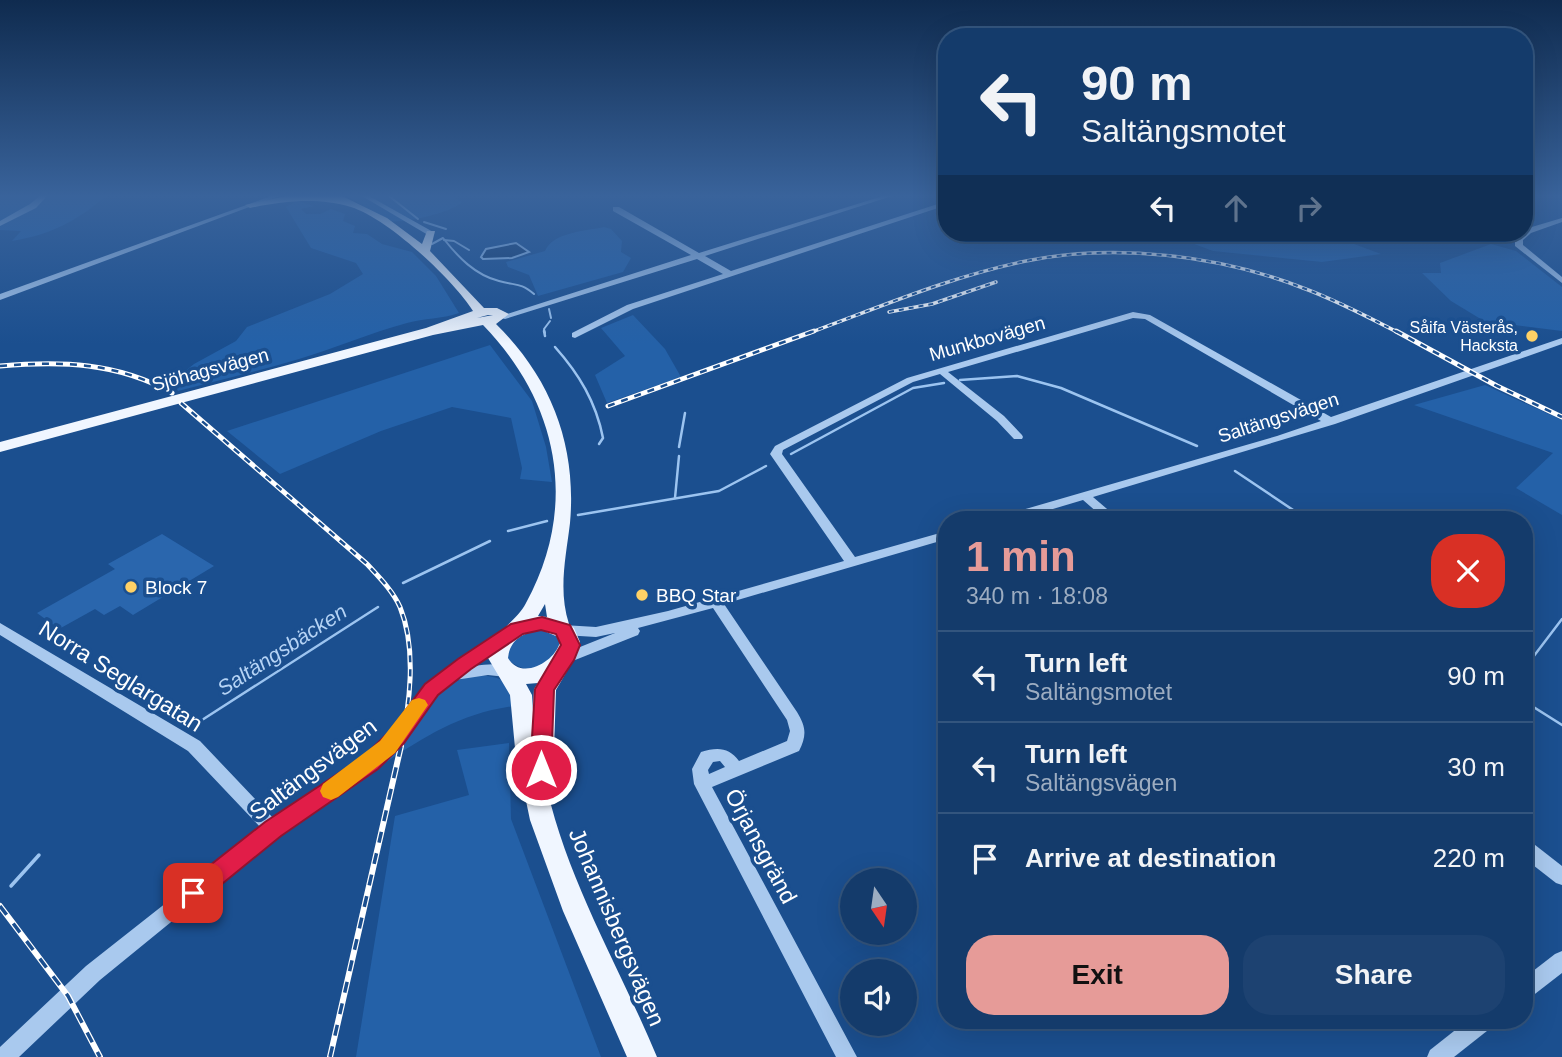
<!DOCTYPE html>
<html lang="en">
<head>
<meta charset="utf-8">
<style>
	:root { --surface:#143b6b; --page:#1d4271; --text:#f1f3f6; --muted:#9dadc1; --line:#33557e; --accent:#e69b98 }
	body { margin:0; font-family:Helvetica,sans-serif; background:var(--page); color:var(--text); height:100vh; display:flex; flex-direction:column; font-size:26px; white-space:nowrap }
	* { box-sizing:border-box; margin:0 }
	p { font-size:23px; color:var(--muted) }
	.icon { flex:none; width:38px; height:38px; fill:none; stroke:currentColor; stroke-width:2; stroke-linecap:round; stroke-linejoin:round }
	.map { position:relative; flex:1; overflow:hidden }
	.side { position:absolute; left:938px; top:511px; width:595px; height:518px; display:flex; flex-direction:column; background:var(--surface); border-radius:28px; box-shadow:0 7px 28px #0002,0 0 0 2px var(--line) }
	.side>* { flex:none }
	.guide { position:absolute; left:938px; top:28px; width:595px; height:214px; border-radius:28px; box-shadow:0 7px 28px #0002,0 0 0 2px var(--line); background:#143b6b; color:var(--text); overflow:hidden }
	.needle { width:46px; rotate:167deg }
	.tools { position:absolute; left:840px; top:868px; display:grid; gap:14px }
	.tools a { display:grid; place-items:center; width:77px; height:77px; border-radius:50%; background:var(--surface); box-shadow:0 7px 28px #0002,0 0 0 2px var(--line); font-size:35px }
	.pin { position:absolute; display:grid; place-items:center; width:60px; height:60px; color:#fff; margin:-30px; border-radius:14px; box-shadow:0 4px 10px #0006 }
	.me { position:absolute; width:77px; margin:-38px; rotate:0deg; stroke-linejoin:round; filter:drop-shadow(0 0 5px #0008) }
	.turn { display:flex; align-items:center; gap:24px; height:147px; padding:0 28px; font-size:32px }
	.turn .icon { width:91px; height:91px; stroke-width:2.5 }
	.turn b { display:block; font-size:49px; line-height:60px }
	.lanes { display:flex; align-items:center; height:66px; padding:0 28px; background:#0003; justify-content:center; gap:35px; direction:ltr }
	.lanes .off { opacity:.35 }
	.round { display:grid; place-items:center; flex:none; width:74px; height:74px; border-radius:28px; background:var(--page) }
	.overview { display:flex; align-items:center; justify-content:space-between; height:119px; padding:0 28px }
	h1 { font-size:42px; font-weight:600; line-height:52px; color:var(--accent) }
	.primary-button { display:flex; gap:14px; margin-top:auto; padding:14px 28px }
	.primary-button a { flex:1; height:80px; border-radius:28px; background:var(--accent); color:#111; font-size:28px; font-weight:600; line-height:80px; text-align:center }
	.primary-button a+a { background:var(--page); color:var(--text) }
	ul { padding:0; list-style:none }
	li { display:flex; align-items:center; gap:21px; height:91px; padding:0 28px; border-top:2px solid var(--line) }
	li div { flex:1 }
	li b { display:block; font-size:26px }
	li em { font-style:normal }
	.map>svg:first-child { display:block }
	.green { fill:#2461a8 }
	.water { fill:#123a6d; stroke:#9cc4f0; stroke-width:2 }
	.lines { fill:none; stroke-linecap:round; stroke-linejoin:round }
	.stream-far2 { stroke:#9cc4f0; stroke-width:2 }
	.stream-far1 { stroke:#9cc4f0; stroke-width:2.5 }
	.stream { stroke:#9cc4f0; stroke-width:3.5 }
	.building { fill:#2a66ad }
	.minor { fill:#a9c9ee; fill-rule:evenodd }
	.major { fill:#f0f6ff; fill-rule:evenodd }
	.rail-far2-casing { stroke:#fff; stroke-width:3.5 }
	.rail-far1-casing { stroke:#fff; stroke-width:5 }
	.rail-casing { stroke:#fff; stroke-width:6 }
	.rail-far2 { stroke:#1b4f8f; stroke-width:2; stroke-dasharray:5; stroke-linecap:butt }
	.rail-far1 { stroke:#1b4f8f; stroke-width:2.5; stroke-dasharray:7; stroke-linecap:butt }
	.rail { stroke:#1b4f8f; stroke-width:3.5; stroke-dasharray:11; stroke-linecap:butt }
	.route { fill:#e11d48; stroke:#92132f; stroke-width:2 }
	.slow { fill:#f59e0b }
	.poi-dot { fill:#ffd166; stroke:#1b4f8f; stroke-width:2.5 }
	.labels { text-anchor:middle; stroke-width:7; stroke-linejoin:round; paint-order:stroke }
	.far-poi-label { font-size:16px; fill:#fff; stroke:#1b4f8f; text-anchor:end }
	.street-label { font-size:19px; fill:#fff; stroke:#1b4f8f }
	.poi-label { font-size:19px; fill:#fff; stroke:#1b4f8f; text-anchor:start }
	.water-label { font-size:21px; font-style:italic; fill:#b5d3f5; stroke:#1b4f8f }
	.near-street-label { font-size:23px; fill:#fff; stroke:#1b4f8f }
</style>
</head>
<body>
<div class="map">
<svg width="1562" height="1057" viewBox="0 0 1562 1057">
	<rect width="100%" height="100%" fill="#1b4f8f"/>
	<g class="green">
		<path d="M0,196H106C77,221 50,235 12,241L21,231L0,230Z"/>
		<path d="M346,196H451L462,202C454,212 402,224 389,221C378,218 358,201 346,196Z"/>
		<path d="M297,201L314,206L301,209L306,214H320L331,209L345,214L343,221L355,226L353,233L367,234L382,244L412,252L436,276L459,313C442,319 424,318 407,323C370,333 335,348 299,359C259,371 218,380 178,391L173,381L194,364L236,341L247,327L330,294L363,274L356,263L311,248L286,207Z"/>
		<path d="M604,227L611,229L622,241L621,252L631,258L623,272L538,296L529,275L508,267L506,262L545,251C553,232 586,231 604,227Z"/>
		<polygon points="1165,233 1331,233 1327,234 1381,254 1322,262 1213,251"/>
		<polygon points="1491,244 1516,251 1562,287 1562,331 1484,321 1451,301 1422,273 1441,273 1440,263"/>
		<polygon points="633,315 665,349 681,377 607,403 595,375 625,356 601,328"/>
		<polygon points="490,345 532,401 546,447 552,482 520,479 522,468 511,418 452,407 381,431 280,474 227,431"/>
		<polygon points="1485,385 1562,420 1562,515 1516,488 1553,453 1414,405"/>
		<path d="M545,629L557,635L561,647C543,667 529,678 506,658L507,645L519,633Z"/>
		<path d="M479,675C505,678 509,680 514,706C455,714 417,742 368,774C380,762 393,752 404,740C430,712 435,680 479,675Z"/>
		<polygon points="509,743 511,819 601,1057 356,1057 395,816 469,795 457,750"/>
	</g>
	<polygon class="water" points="516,243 529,252 512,258 483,259 481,257 486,249"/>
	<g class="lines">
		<g class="stream-far2">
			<polyline points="389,196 418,219"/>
			<polyline points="424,222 446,229"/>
			<polyline points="444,240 454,241 469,250"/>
			<path d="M432,244L443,238C458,257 475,275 499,281C516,286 520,282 534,294"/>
			<polyline points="549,309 551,318"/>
			<polyline points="545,333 544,329 550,321"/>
		</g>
		<g class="stream-far1">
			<polyline points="544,331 545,336"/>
			<path d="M555,347C579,374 596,402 603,438L599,444"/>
			<polyline points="960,380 1017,376 1061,388 1197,446"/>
			<polyline points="679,447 685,413"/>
			<polyline points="791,454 913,388 944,383"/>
			<polyline points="1235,471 1308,520"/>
			<polyline points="675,498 679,456"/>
			<polyline points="578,515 719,491 766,466"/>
			<polyline points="508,531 547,521"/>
			<polyline points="403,583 490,541"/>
			<polyline points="1524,669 1562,619"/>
			<polyline points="1524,701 1562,725"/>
			<polyline points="202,720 378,607"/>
		</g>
		<polyline class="stream" points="11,886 39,855"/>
	</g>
	<polygon class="building" points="162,534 214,566 133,615 120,606 104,615 95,609 59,629 37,613 115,569 108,564"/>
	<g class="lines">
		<g class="minor">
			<polygon points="40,196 47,196 36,208 0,226 0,221 30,204"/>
			<polygon points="271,196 279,196 0,300 0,294"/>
			<polygon points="362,196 369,196 435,233 428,235"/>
			<polygon points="883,196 892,196 705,256 731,271 947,201 947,205 633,309 575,338 572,337 572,333 627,305 723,274 697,259 505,319 498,317 691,255 613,211 613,207 619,207 699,253"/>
			<polygon points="1562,218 1562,222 1531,233 1523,240 1523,245 1562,277 1562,283 1515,246 1515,239 1524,233 1525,229"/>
			<path d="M1133,312L1150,315L1331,417L1562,338V344L1335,424L1093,497L1120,520H1106L1083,500L1016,520H996L998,517L1277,436L1321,421L1145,319L1133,318L948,372L1004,416L1022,435L1023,437L1022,439H1014L997,421L940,374L913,382L783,450L782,454L855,557L947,531V539L724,604L797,712C806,727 807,735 799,751L712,787L857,1057H836L694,784L692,769L701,752C717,747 729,747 739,761L787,741L790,731L787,720L713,608L638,628L640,631L638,635L565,664L560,663L558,659L560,655L615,633L596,637L563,635L558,634L556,630L558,626L563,625L596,627L668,611L844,561L770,454L775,446L907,378ZM720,761L725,767L709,774L708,770L713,762Z"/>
			<path d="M0,623L200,741L274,819L364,758L391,733L427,685L498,634H508L510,638L508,642L475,666C487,664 499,663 511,667L513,671L511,675L506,677L488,675L455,680L437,693L403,741L376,768L279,834L100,980L19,1057H0V1047L86,966L261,828L188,751L0,635Z"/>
			<polygon points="1524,839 1530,841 1562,866 1562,885 1556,883 1524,858"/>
			<polygon points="1562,951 1562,973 1531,997 1524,1000 1524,978 1555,954"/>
			<polygon points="1468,1020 1495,1020 1492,1027 1454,1057 1427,1057 1430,1050"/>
		</g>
		<path class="major" d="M286,196H342L387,218L422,244L427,231H435L430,251L484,308H497L509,314L496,324C551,378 577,445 570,523C566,557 558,590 569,624L574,628L580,642L578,652L556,690L553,781L547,789C569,884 620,968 657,1057H627L563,911L530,820L515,748L510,695L488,658C491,632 515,624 526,603C579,506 559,403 483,325L433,335L0,452V442L426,328L473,311C453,279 387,218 351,207C319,197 282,201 250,208L245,205ZM488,315H493L477,318ZM545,604L547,617L538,616ZM542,630L558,637L560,642C555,662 521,681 508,658C510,639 524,632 542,630ZM538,683L534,689L533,710L532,695L526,684Z"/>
		<g class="rail-far2-casing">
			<g id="rail-far2">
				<polyline points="889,312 932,304 996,282"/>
				<path d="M809,333C880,307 952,276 1026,261C1115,243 1219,255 1303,288C1336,300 1368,317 1399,333"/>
			</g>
		</g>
		<g class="rail-far1-casing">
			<g id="rail-far1">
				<polyline points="1396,331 1497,386 1562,417"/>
				<path d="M0,366C61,361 117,362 172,393"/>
				<path d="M181,403L367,564C379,577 393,591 400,607C417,649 410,706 400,748"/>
				<polyline points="608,406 814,331"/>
			</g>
		</g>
		<g class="rail-casing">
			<g id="rail">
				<polyline points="0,906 68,996 100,1057"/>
				<polyline points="330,1057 401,746"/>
			</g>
		</g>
		<use href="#rail-far2" class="rail-far2"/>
		<use href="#rail-far1" class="rail-far1"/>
		<use href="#rail" class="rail"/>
	</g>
	<linearGradient id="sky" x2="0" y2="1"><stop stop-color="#0f2b4f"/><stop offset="0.57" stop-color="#39639b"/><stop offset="1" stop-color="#39639b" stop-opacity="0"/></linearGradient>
	<rect width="1562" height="344" fill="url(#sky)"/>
	<polygon class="route" points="542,617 570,625 580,645 574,660 554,690 551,770 548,776 541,779 534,776 530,770 535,689 561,645 556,634 541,630 523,634 471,669 438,695 404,743 378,769 281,836 201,901 193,904 185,901 181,893 185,885 265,822 363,757 390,731 425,684 458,659 511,624"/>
	<polygon class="slow" points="419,698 425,700 428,705 395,753 338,797 331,800 323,797 320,791 323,784 380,741 412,700"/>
	<g class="poi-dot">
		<circle cx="1532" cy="336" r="7"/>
		<circle cx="131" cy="587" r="7"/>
		<circle cx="642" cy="595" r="7"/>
	</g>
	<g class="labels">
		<g class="far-poi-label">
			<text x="1518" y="333">Såifa Västerås,<tspan x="1518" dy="18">Hacksta</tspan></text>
		</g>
		<g class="street-label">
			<text transform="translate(987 338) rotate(-16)" y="7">Munkbovägen</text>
			<text transform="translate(210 369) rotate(-15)" y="7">Sjöhagsvägen</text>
			<text transform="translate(1278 417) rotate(-18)" y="7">Saltängsvägen</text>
		</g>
		<g class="poi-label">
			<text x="145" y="594">Block 7</text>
			<text x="656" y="602">BBQ Star</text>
		</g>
		<g class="water-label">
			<text transform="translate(282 650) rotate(-33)" y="7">Saltängsbäcken</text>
		</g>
		<g class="near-street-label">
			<text transform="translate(121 676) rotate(32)" y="8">Norra Seglargatan</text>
			<text transform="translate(313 769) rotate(-37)" y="8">Saltängsvägen</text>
			<text transform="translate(761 846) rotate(62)" y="8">Örjansgränd</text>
			<text transform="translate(617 927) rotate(67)" y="8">Johannisbergsvägen</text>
		</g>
	</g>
</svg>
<div class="tools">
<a><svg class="needle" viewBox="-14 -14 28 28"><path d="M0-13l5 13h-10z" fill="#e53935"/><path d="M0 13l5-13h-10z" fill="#9dadc1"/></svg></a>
<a><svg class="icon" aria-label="sound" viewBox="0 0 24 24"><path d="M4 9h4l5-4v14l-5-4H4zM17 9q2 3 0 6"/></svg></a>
</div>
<div class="pin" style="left:193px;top:893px;background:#d93025"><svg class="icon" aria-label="arrive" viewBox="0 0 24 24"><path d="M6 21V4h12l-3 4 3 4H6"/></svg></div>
<svg class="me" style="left:541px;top:770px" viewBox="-20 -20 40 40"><circle r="17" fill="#e11d48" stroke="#fff" stroke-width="3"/><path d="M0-11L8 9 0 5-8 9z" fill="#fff"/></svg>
<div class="guide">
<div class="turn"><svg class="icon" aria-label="left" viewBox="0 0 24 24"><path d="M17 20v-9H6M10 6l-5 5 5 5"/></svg><div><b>90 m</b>Saltängsmotet</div></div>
<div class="lanes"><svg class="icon" aria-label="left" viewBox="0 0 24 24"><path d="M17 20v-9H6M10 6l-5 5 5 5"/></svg><svg class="icon off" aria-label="ahead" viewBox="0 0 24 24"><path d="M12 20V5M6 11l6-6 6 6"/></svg><svg class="icon off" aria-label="right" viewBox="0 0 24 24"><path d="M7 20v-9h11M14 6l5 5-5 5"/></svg></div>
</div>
<section class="side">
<div class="overview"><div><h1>1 min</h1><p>340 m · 18:08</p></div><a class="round" style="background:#d93025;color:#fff"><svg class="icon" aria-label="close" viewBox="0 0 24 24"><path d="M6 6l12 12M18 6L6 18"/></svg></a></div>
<ul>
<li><svg class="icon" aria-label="left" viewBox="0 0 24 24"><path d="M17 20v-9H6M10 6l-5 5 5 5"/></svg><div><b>Turn left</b><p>Saltängsmotet</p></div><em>90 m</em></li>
<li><svg class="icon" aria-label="left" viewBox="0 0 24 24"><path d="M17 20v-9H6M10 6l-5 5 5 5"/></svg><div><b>Turn left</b><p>Saltängsvägen</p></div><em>30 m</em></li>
<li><svg class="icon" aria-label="arrive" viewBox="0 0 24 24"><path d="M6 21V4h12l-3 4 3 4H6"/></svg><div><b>Arrive at destination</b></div><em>220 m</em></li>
</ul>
<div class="primary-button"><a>Exit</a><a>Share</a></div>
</section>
</div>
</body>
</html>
